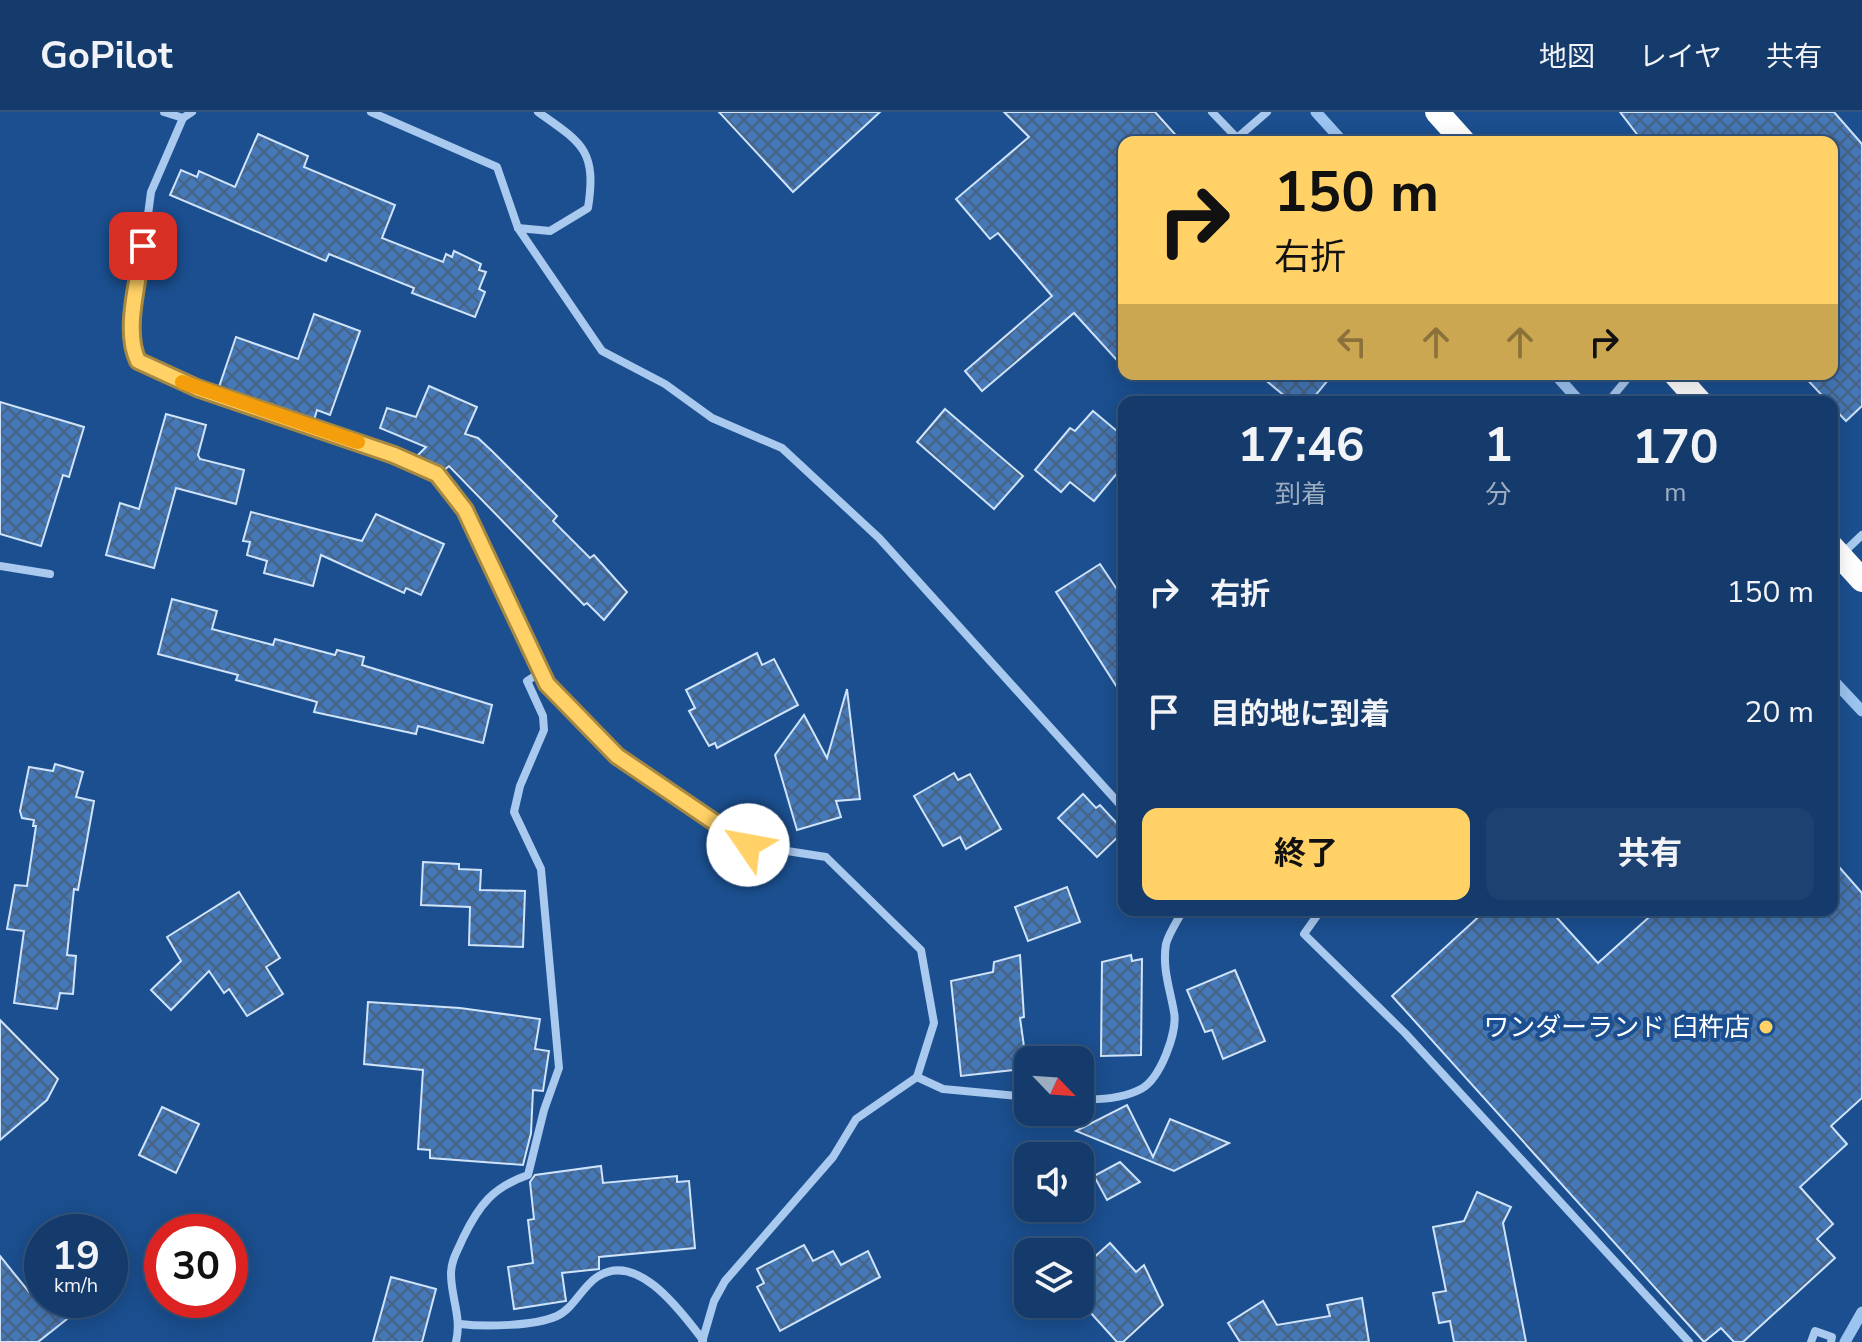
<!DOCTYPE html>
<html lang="ja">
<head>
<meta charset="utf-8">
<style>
	:root { --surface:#143b6b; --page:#1d4271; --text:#f1f3f6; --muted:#9dadc1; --line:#33557e; --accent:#ffd166 }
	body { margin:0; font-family:"Nunito Sans","Noto Sans JP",sans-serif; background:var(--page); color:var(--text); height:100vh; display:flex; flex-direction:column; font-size:30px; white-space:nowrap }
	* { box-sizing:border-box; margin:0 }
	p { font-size:26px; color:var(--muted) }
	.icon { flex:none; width:44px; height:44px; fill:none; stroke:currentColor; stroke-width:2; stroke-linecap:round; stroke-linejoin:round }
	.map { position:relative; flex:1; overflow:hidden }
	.sheet { position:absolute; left:1118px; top:284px; width:720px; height:520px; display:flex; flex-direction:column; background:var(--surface); border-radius:16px; box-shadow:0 4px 20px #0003,0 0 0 2px var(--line) }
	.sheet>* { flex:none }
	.hud { position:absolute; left:1118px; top:24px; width:720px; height:244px; border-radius:16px; box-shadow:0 4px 20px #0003,0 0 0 2px var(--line); background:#ffd166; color:#111; overflow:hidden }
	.needle { width:52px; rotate:115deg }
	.fabs { position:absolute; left:1014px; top:934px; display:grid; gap:16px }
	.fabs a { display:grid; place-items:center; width:80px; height:80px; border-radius:16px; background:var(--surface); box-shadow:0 4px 20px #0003,0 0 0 2px var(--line); font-size:40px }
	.speed { position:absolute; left:24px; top:1102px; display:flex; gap:16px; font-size:40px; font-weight:700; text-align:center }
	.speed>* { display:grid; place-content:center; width:104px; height:104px; border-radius:50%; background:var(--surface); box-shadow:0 4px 20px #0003,0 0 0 2px var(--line); line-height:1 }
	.speed small { font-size:20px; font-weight:400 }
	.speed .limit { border:12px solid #d22; background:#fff; color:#111 }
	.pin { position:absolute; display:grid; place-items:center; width:68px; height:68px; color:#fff; margin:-34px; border-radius:16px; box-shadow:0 4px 12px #0006 }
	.me { position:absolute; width:88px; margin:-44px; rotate:303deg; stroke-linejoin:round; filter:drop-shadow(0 0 6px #0008) }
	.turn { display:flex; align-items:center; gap:28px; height:168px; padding:0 24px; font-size:36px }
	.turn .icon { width:104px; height:104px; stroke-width:2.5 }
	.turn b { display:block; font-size:56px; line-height:68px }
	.lanes { display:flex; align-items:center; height:76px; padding:0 24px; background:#0003; justify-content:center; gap:40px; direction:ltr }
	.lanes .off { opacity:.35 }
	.eta { display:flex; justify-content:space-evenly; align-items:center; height:136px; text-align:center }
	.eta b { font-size:48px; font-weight:700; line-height:56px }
	.cta { display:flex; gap:16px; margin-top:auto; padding:16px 24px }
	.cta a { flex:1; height:92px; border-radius:16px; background:var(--accent); color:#111; font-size:32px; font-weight:700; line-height:92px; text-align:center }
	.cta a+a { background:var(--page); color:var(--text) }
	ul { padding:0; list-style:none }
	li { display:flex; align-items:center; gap:24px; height:120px; padding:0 24px }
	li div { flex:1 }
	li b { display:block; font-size:30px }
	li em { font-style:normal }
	header { display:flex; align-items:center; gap:48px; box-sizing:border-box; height:112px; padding:0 40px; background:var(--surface); border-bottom:2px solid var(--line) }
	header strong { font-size:38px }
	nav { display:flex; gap:44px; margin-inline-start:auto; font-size:28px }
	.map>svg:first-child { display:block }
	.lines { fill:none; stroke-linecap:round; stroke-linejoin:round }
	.stream { stroke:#9cc4f0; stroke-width:11 }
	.building { fill:url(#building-cross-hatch); stroke:#cfe3fa; stroke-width:2 }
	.street { stroke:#a9c9ee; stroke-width:8 }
	.highway { stroke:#fff; stroke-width:24 }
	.route-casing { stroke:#a68842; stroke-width:20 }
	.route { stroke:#ffd166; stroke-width:14 }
	.slow { stroke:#f59e0b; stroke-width:14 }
	.poi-dot { fill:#ffd166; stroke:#1b4f8f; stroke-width:3 }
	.labels { text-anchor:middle; stroke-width:8; stroke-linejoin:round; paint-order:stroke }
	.poi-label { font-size:26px; fill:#fff; stroke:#1b4f8f; text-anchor:end }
</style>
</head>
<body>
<header>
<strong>GoPilot</strong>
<nav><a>地図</a><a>レイヤ</a><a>共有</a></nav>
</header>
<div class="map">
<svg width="1862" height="1230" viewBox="0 0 1862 1230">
	<defs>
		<pattern id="building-cross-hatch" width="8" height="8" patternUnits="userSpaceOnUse" patternTransform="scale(2)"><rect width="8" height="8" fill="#4478b7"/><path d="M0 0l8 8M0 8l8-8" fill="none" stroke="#486282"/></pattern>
	</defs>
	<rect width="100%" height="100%" fill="#1b4f8f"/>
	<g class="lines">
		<g class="stream">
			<polyline points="1316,0 1343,30"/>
			<polyline points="1555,262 1580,290"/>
			<polyline points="1832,567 1862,599"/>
			<polyline points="1845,1230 1862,1200"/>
		</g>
	</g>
	<g class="building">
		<polygon points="719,0 880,0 793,80"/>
		<polygon points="1004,0 1155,0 1182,30 1124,30 1124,256 1074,201 982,279 965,259 1052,184 998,121 990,127 956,87 1029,25"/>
		<polygon points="1620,0 1834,0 1862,32 1862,294 1846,309 1802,262 1832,262 1832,30 1643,30"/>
		<polygon points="258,22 308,44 304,55 395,93 382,126 443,150 446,142 452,145 454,139 481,152 479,158 486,160 479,177 485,180 475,205 412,181 414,176 329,142 326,149 170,83 181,58 197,65 199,59 235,75"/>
		<polygon points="314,202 360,219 330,303 317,298 314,308 219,275 236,225 298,247"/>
		<polygon points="1258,262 1333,262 1310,290 1292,290"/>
		<polygon points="429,274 477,295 465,322 478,326 493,340 557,404 553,409 590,446 594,443 627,480 604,508 587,491 584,493 449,354 443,359 416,345 426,335 380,316 387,296 416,305"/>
		<polygon points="0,290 84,315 69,365 63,363 41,434 0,422"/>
		<polygon points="945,297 1023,364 994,397 917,330"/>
		<polygon points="1093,299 1124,325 1124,353 1094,389 1070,370 1061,380 1035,358 1070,316 1075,319"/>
		<polygon points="166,302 206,313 198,343 200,347 244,358 236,392 176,376 154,456 106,443 120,391 139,397"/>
		<polygon points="251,400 362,429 376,402 444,432 421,483 406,476 404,481 321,443 313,474 264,461 267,449 247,443 250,430 243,429"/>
		<polygon points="1100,452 1124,488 1124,586 1056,480"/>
		<polygon points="172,487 217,499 212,517 273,533 275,527 335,543 337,538 364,545 362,553 492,593 483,631 418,614 416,622 314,600 317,590 236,568 238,563 158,542"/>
		<polygon points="757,541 762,553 774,547 798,593 717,636 715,631 709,634 689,599 695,596 686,578"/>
		<polygon points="847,577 860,687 836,689 841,705 797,718 775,643 804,603 827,646"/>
		<polygon points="55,652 83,660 76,685 94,689 78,778 74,777 67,843 76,844 73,882 60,881 57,897 14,891 24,819 7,817 15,773 27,774 36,714 33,714 34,708 22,706 20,699 29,655 53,659"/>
		<polygon points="954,661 958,668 970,662 1001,717 966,737 960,725 943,734 914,684"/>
		<polygon points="1083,682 1096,696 1100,693 1124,719 1097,745 1058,706"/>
		<polygon points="736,695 774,723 769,729 751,726 726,710"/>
		<polygon points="725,726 745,739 760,742 753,751 724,731"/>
		<polygon points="1832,747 1862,781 1862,986 1831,1014 1847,1032 1800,1075 1833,1112 1817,1127 1835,1146 1743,1230 1734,1230 1721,1216 1704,1230 1392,884 1486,798 1550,798 1598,851 1657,798 1832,798"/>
		<polygon points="423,750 459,752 459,757 481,758 480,778 525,779 523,835 469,833 470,795 421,793"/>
		<polygon points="1067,775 1080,810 1028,829 1015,795"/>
		<polygon points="239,780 280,846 266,855 283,882 247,904 229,877 224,881 209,859 171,898 151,878 181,849 167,825"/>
		<polygon points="1020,843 1024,905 1020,906 1026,949 1013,951 1013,958 961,964 951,869 993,860 994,850"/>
		<polygon points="1131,843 1132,849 1142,847 1141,943 1101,944 1102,850"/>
		<polygon points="1235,858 1265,929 1223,947 1212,918 1205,920 1187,878"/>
		<polygon points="368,890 460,896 540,907 535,937 549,939 543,979 533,978 531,1021 523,1053 430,1046 430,1038 418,1037 423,958 364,952"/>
		<polygon points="0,908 58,967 47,988 0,1028"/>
		<polygon points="1127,993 1153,1045 1170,1007 1229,1031 1174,1059 1076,1019"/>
		<polygon points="162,995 199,1012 176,1061 139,1043"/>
		<polygon points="1120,1050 1140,1070 1107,1088 1094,1064"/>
		<polygon points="601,1054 603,1071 677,1064 677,1070 689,1069 695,1136 599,1145 599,1157 562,1161 566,1189 514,1197 508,1155 533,1151 528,1108 534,1107 530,1070 535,1063"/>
		<polygon points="1477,1080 1511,1095 1503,1111 1526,1230 1454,1230 1450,1209 1439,1211 1433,1181 1446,1179 1433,1115 1464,1109"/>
		<polygon points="1110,1131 1136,1160 1144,1153 1163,1193 1123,1230 1117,1230 1080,1189 1080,1158"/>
		<polygon points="804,1133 813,1149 833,1139 841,1153 868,1139 880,1165 780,1219 757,1175 764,1171 757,1157"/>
		<polygon points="0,1144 29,1180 42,1170 42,1188 91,1188 38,1230 0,1230"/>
		<polygon points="391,1165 436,1177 422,1230 373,1230"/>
		<polygon points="1362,1186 1369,1230 1240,1230 1228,1211 1263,1189 1277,1213 1330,1204 1327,1193"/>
	</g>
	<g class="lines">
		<g class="street">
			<polyline points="164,0 183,6 192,0"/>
			<polyline points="371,0 497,55 518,116 602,239 665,272 712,306 782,336 879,426 1124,697"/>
			<polyline points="1212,0 1237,26 1267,0"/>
			<polyline points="183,6 151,80 133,216 133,239 138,249 197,276 394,343 437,362 465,398 547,572 617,644 748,733 826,745 921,838 934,911 917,965 856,1007 833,1045 725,1169 714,1189 702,1230"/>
			<path d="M518,116L550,119L588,96C597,38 582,31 538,0"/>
			<polyline points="1608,290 1631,262"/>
			<polyline points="1841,443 1862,423"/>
			<polyline points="0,454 50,462"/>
			<polyline points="1321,798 1304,822 1405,921 1689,1230"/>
			<polyline points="917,965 943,977 1028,985"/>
			<path d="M1080,987C1101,988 1122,987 1141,977C1160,967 1178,920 1174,900C1170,877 1162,856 1166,832C1169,821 1178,808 1183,798"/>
			<path d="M460,1212C485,1215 535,1214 557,1204C573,1197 582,1175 597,1165C638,1138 682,1201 703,1228"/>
			<path d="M456,1230C462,1205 451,1186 451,1162C451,1148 458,1138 463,1126C479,1093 493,1075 528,1063L544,998L559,956L541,757L514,700L520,674L544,618L543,604L527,569L541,560"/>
			<polyline points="1811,1230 1815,1219 1832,1225 1831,1230"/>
		</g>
		<g class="highway">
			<polyline points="1437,0 1464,30"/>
			<polyline points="1675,262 1700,290"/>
			<polyline points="1832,435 1862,468"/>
		</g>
	</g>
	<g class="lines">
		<g class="route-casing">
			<path id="route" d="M143,134C139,167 123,218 138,249L197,276L394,343L437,362L465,398L547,572L617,644L748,733"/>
		</g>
		<use href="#route" class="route"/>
		<polyline class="slow" points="182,270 358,330"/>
	</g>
	<circle class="poi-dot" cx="1766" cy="915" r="8"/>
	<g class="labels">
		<g class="poi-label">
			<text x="1750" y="924">ワンダーランド 臼杵店</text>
		</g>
	</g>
</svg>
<div class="fabs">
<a><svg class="needle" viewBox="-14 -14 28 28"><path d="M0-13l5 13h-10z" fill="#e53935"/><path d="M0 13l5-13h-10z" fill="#9dadc1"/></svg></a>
<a><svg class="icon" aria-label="sound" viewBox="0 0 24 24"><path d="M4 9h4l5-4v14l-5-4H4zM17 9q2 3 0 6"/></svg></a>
<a><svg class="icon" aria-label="layers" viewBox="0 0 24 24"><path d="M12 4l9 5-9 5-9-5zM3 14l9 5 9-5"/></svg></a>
</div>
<div class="speed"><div>19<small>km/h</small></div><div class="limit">30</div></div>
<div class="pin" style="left:143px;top:134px;background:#d93025"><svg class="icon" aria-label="arrive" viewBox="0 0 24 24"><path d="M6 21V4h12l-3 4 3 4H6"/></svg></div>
<svg class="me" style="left:748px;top:733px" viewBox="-20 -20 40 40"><circle r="19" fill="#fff"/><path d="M0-13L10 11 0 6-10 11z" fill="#ffd166"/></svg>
<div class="hud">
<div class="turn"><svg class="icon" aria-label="right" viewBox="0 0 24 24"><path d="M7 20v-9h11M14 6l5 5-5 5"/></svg><div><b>150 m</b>右折</div></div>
<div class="lanes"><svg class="icon off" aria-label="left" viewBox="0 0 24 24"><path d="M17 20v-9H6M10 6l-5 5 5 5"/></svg><svg class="icon off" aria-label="ahead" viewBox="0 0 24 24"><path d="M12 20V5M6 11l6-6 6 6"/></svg><svg class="icon off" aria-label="ahead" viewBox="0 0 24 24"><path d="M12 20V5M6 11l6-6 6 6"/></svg><svg class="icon" aria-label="right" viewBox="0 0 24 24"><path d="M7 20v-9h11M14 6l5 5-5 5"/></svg></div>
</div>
<section class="sheet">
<div class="eta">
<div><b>17:46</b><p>到着</p></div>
<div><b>1</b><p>分</p></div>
<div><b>170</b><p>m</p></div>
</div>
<ul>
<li><svg class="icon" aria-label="right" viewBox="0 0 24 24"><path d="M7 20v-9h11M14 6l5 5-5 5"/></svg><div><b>右折</b></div><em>150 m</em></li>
<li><svg class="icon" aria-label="arrive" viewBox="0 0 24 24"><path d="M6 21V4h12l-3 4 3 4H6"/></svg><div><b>目的地に到着</b></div><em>20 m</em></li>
</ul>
<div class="cta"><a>終了</a><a>共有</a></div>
</section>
</div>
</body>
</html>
